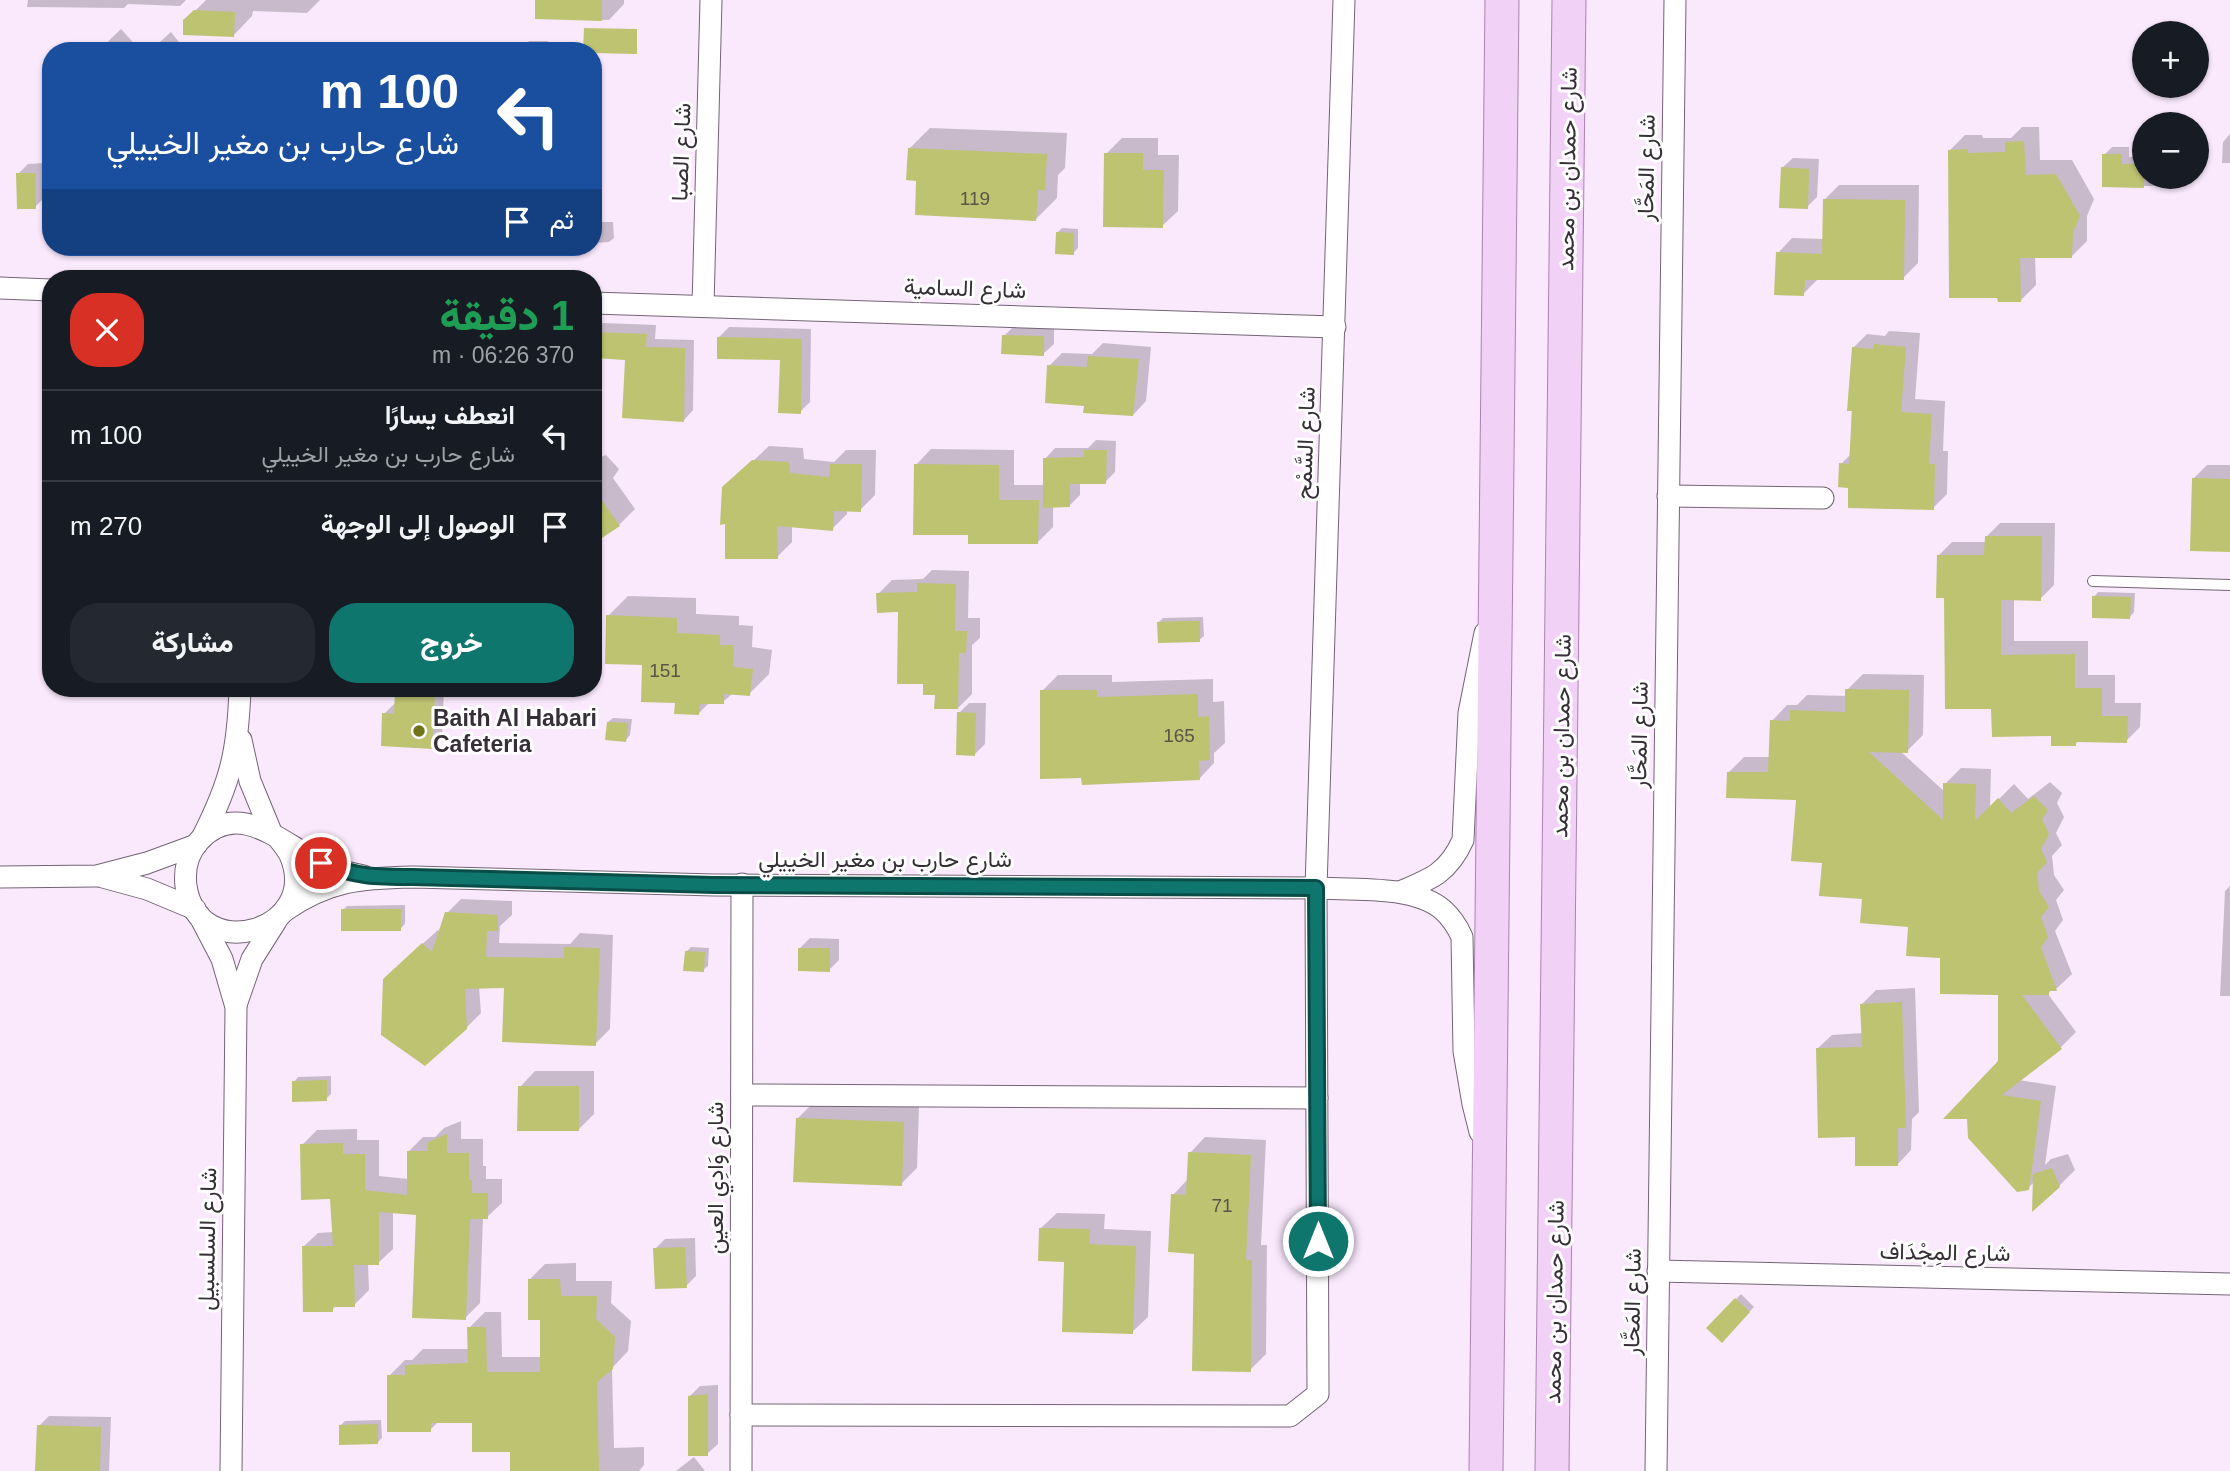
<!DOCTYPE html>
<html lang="ar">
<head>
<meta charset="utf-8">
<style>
	:root { --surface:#171b24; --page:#242831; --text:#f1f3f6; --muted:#9ea1a6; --line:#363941; --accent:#0f766e }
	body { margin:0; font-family:Arial,Vazirmatn,sans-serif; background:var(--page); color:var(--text); direction:rtl; height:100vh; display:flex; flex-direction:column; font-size:26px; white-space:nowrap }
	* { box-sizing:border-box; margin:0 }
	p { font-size:23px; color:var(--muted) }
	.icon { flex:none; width:38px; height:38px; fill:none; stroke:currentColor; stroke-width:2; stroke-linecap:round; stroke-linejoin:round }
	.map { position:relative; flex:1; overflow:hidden; direction:ltr }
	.sheet { position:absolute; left:42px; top:270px; width:560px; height:427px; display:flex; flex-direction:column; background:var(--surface); border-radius:28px; box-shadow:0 2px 5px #0004; direction:rtl }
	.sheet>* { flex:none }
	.banner { position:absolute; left:42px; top:42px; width:560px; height:214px; border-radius:28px; box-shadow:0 2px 5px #0004; direction:rtl; background:#1a4fa0; color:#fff; overflow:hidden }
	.controls { position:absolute; left:2132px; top:21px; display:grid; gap:14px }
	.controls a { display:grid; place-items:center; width:77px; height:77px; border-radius:50%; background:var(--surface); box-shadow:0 2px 5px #0004; font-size:35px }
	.pin { position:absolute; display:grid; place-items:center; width:60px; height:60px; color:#fff; margin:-30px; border:4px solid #fff; border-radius:50%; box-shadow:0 2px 7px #0007 }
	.me { position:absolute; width:77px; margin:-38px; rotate:0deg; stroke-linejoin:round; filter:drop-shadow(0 0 5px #0008) }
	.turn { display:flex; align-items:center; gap:24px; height:147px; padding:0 28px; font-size:32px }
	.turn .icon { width:91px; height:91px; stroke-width:2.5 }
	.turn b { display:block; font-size:49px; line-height:60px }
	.then { display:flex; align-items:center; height:66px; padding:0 28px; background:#0003; gap:14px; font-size:26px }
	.round { display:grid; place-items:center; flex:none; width:74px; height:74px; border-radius:28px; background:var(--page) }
	.summary { display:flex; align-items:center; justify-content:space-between; height:119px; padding:0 28px }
	h1 { font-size:42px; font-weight:800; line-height:52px; color:#1e9e55 }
	.primary-button { display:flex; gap:14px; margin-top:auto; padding:14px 28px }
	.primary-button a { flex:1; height:80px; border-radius:28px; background:var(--accent); color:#fff; font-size:28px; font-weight:800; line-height:80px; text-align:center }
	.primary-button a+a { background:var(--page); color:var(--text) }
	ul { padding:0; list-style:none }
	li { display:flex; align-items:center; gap:21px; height:91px; padding:0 28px; border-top:2px solid var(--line) }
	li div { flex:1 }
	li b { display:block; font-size:26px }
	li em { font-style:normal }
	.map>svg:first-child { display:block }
	.shadow { fill:#0003 }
	.building { fill:#bdc371 }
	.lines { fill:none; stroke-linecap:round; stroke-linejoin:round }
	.service-casing { stroke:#736475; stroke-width:12 }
	.minor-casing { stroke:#736475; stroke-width:23 }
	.primary-casing { stroke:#a984af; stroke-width:35 }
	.service { stroke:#fff; stroke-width:10 }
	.minor { stroke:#fff; stroke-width:21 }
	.primary { stroke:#f1d1f5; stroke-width:33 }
	.route-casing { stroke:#0a4d48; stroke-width:18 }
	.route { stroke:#0f766e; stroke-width:12 }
	.poi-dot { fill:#70741b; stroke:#fdfdfd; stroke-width:2.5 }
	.labels { text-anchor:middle; stroke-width:6; stroke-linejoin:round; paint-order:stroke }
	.number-label { font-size:19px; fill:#585446 }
	.street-label { font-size:23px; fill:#362f37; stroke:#fdfdfd }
	.poi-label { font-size:23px; font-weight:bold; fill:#362f37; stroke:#fdfdfd; text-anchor:start }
</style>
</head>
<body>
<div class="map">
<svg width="2230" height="1471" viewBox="0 0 2230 1471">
	<rect width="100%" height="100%" fill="#fae9fd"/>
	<g class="shadow">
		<polygon points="28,0 186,0 180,6 128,4 124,8 27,7"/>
		<polygon points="206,0 320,0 307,13 253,11 252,16 233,36 185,21"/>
		<polygon points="537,0 624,0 624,4 609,20 537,18"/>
		<polygon points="121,29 140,50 147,45 151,50 171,32 186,51 98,51"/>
		<polygon points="529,41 548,41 548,51 519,51"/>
		<polygon points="2022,127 2039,127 2040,160 2072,160 2094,199 2087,216 2087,241 2072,256 2035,256 2036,285 2021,300 1950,150 1965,135 1982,135 1983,138 2011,138"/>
		<polygon points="930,128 1067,133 1065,168 1058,175 1057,198 1036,219 918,179 909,149"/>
		<polygon points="2230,134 2230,163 2222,163 2223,142"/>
		<polygon points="1122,138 1158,138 1158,155 1179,155 1178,211 1162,226 1106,154"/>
		<polygon points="2112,147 2129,147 2129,157 2144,157 2144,177 2163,177 2163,178 2155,186 2104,186 2104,155"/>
		<polygon points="1793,158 1819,159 1817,197 1807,207 1782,168"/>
		<polygon points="45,163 45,197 35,207 18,174 28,164"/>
		<polygon points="1839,185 1919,185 1918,263 1903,278 1818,279 1803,294 1778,253 1792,238 1824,239 1825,199"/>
		<polygon points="593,222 613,222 614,238 609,242 593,243"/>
		<polygon points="1062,228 1078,229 1078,248 1073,253 1057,233"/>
		<polygon points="603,323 656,325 655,339 694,340 693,410 684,420 627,358 593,332"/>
		<polygon points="1014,326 1054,327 1054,344 1043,354 1004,336"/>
		<polygon points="729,327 811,329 810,402 800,412 782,358 719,337"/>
		<polygon points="1889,331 1920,333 1915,399 1945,401 1943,451 1948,451 1947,494 1933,508 1850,486 1841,464 1851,454 1853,348 1867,334 1885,336"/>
		<polygon points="1103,343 1151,347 1146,401 1133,415 1086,404 1049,366 1062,353 1092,354"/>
		<polygon points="1096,440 1116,441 1115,472 1105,482 1080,482 1080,495 1069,506 1053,506 1053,527 1037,543 970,534 916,465 931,449 1014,450 1014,485 1045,485 1045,459 1055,448 1088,448"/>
		<polygon points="769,446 803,448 804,459 834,462 846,450 876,450 875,495 860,510 847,510 847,514 832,529 792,526 792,542 777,557 736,477"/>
		<polygon points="606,455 619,469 613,478 635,509 619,525 593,542 593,460"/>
		<polygon points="2207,465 2230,465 2230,550 2193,479"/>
		<polygon points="2000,523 2055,523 2054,585 2040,599 2014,599 2014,641 2088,641 2088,675 2115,675 2115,703 2141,703 2140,727 2126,741 2079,741 2075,744 1993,707 1946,596 1938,556 1952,542 1986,542 1986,537"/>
		<polygon points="932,570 969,571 968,618 980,618 980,638 972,645 972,694 958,708 936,693 924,682 900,610 878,594 892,580 923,579"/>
		<polygon points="2098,592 2135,593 2134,612 2130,617 2094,597"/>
		<polygon points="628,596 696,598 696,614 739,616 739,625 753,626 752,647 772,650 769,674 749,694 733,693 723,702 710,702 699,713 677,701 643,663 608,616"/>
		<polygon points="1203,617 1204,636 1199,640 1159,622 1163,618"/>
		<polygon points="1863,674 1924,675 1923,735 1907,751 1900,751 1945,792 1945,784 1961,768 1991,769 1990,808 2014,784 2028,799 2050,782 2062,793 2057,803 2064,817 2056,833 2062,845 2052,856 2054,875 2064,890 2056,900 2063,920 2055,931 2072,974 2056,989 2052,989 2048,994 2076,1032 2061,1047 2019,1080 2056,1086 2045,1165 2051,1159 2068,1154 2075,1170 2059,1186 2035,1181 2028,1188 1970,1137 2000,1062 2000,993 1942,956 1910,926 1864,898 1824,862 1798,799 1729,772 1744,757 1770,757 1772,721 1787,705 1797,705 1807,695 1847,696 1847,690"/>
		<polygon points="1058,675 1112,675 1112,682 1213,679 1213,702 1224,701 1225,743 1214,753 1214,763 1199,779 1042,691"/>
		<polygon points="399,688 444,688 442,737 432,747 384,714 394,704 396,704 397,690"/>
		<polygon points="969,703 986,703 985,744 975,754 959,713"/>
		<polygon points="613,718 632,719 630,735 626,740 608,722"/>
		<polygon points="2230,886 2230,996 2220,996 2225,891"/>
		<polygon points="461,899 512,901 512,915 500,926 499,943 570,944 580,933 613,935 610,1029 595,1044 506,986 479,987 481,1013 466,1028 399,965 438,930 440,932 447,913"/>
		<polygon points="405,905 405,924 400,929 343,910 347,906"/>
		<polygon points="810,938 839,939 839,960 829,970 800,948"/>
		<polygon points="691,947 709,948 708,966 703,970 686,952"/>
		<polygon points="1915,988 1919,1112 1912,1119 1911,1150 1897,1165 1857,1135 1817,1049 1832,1035 1863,1033 1862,1004 1876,990"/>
		<polygon points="535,1071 594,1071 594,1114 578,1130 520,1087"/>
		<polygon points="331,1076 331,1094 326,1099 294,1082 298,1077"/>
		<polygon points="813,1103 919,1107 917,1168 901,1184 797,1119"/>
		<polygon points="461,1121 461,1139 483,1139 483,1166 486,1166 486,1179 502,1179 502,1203 487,1217 483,1217 480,1303 465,1318 418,1213 393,1211 393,1249 378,1263 368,1263 369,1290 354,1305 337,1305 332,1310 303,1247 318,1233 334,1232 332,1198 302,1145 317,1130 357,1129 357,1140 379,1140 379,1176 408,1179 408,1152 423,1137 435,1137 444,1128"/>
		<polygon points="1205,1137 1266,1140 1261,1245 1267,1245 1266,1354 1250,1370 1196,1252 1173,1195 1188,1179 1190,1153"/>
		<polygon points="1057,1213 1105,1214 1104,1229 1151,1231 1148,1317 1132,1332 1066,1261 1041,1228"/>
		<polygon points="695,1238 696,1276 686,1286 655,1249 665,1239"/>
		<polygon points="576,1263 576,1281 612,1281 611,1303 631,1321 628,1351 612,1368 614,1448 644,1447 644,1465 639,1471 511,1471 512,1450 474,1421 439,1421 430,1430 389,1376 405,1360 412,1360 423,1349 469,1349 469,1328 485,1312 501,1312 502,1357 542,1357 541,1319 529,1280 545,1264"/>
		<polygon points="1741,1294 1754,1307 1722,1340 1709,1328"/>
		<polygon points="718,1385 718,1444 707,1454 690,1396 700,1386"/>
		<polygon points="49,1416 111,1417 109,1471 37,1471 39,1426"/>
		<polygon points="381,1420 382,1438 377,1443 341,1425 345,1421"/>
		<polygon points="694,1457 705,1471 676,1471"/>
	</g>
	<g class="building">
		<polygon points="535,0 602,0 602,21 535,19"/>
		<polygon points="194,10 235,12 234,37 183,35 183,20"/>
		<polygon points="584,28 637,29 637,54 593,53 593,51 583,51"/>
		<polygon points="2024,141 2026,175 2056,174 2080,216 2073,233 2072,258 2020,258 2021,302 1998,302 1997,298 1949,298 1948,150 1968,149 1968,153 2005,152 2005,142"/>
		<polygon points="908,148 1047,154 1045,190 1038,190 1036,221 915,215 916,181 906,180"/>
		<polygon points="1104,153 1143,153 1143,170 1164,170 1163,228 1103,227"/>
		<polygon points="2102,154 2122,154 2122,164 2144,164 2144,188 2102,187"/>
		<polygon points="1781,167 1809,169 1808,209 1779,208"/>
		<polygon points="16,173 36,173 36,209 17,209"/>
		<polygon points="1823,199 1905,200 1904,280 1805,280 1804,296 1774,295 1776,252 1822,254"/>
		<polygon points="1056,232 1074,233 1074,255 1055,254"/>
		<polygon points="593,332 647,334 646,347 685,348 684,422 622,418 625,360 593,358"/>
		<polygon points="1002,335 1044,336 1044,356 1001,354"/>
		<polygon points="717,337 802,339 801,414 778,413 780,360 717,359"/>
		<polygon points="1874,344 1906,347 1901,412 1932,414 1929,464 1935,464 1934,510 1848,508 1848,488 1838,487 1839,463 1849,464 1852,411 1847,411 1852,347 1873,349"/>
		<polygon points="1088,356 1139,359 1133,416 1083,413 1084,406 1045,403 1047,365 1087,367"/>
		<polygon points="1084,450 1107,450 1106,484 1070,484 1070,507 1043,508 1043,458 1084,457"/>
		<polygon points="752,460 789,462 790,473 829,477 830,464 862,464 861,512 834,511 833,531 777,526 778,559 725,559 725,524 720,525 722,487"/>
		<polygon points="914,464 999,465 999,500 1039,500 1038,544 968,544 968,535 913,535"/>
		<polygon points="2192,478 2230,479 2230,552 2190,551"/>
		<polygon points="593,488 620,526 593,544"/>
		<polygon points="1985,536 2042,536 2041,601 2001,600 2001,655 2075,654 2075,688 2102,688 2102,716 2128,716 2127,743 2076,742 2076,746 2051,746 2051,736 1992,737 1991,709 1945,709 1944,598 1936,598 1937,555 1984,555"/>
		<polygon points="917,583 956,584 955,631 967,631 966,653 959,653 958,709 934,709 935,695 923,695 923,684 897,684 898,612 877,613 876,593 917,592"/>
		<polygon points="2092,596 2131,597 2130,619 2092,618"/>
		<polygon points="606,615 677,618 677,633 720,635 720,645 734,645 733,667 753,669 750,696 724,694 724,704 700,704 699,715 674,714 675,703 641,702 642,665 605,664"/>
		<polygon points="1180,621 1200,621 1200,642 1158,643 1157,622"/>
		<polygon points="395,689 435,691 432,749 381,746 382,713 394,714"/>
		<polygon points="1845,689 1909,690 1908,753 1869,752 1943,820 1943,783 1976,784 1975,821 1998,798 2011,813 2034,796 2048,810 2042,819 2049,834 2041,849 2047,862 2037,873 2039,891 2049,907 2041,917 2048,937 2041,947 2057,991 2049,991 2049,995 2022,995 2062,1049 2002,1095 2041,1101 2029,1190 2017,1192 1968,1138 1967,1119 1943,1119 1998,1061 1998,995 1940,994 1940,958 1906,956 1908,927 1860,923 1862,899 1819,896 1822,863 1791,861 1796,800 1726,798 1727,772 1768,772 1770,720 1790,721 1790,710 1845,712"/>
		<polygon points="1040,690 1097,690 1097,697 1198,694 1198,717 1209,716 1210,760 1199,761 1200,780 1082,785 1081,778 1040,779"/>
		<polygon points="957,712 976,713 975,756 956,755"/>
		<polygon points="607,722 628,723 626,742 605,740"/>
		<rect x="341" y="909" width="60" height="22"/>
		<polygon points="445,912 498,915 498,931 487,931 486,957 564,958 564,947 600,948 596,1046 502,1042 504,988 465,989 467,1029 425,1066 381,1035 383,979 422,943 432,952"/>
		<polygon points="798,948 830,948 830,972 798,971"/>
		<polygon points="685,951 705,952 704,972 683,971"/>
		<polygon points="1902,1002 1906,1128 1898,1128 1898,1166 1855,1166 1855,1137 1818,1138 1816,1048 1862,1047 1860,1004"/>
		<polygon points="327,1080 327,1101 292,1102 292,1081"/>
		<polygon points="518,1086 579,1086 579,1131 517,1131"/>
		<polygon points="796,1118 904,1122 902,1186 793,1182"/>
		<polygon points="447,1134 447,1153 469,1153 469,1180 472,1180 472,1193 488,1193 488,1219 470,1219 466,1320 412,1318 416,1215 379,1212 379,1265 354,1265 355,1307 333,1307 333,1312 303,1312 302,1246 333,1246 330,1199 301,1200 300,1144 343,1143 343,1154 365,1154 365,1190 407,1195 407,1151 428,1151 428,1142"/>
		<polygon points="1188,1152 1251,1155 1246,1260 1252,1260 1251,1372 1192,1371 1194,1254 1168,1252 1171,1194 1186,1195"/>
		<polygon points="2052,1168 2060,1187 2032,1212 2033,1174"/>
		<polygon points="1039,1228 1090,1229 1089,1244 1136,1246 1133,1334 1062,1332 1064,1262 1038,1261"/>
		<polygon points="685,1247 687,1288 655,1289 653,1248"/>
		<polygon points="528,1279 560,1279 561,1296 597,1296 596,1319 615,1337 613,1369 597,1382 599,1471 510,1471 510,1452 472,1452 472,1423 431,1423 431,1432 387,1432 387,1375 405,1375 405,1365 468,1363 467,1327 486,1327 487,1372 540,1372 540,1320 528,1320"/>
		<polygon points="1735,1298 1750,1312 1722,1343 1706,1328"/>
		<polygon points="708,1394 708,1456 688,1456 688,1396"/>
		<polygon points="378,1424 378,1444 339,1445 339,1425"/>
		<polygon points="37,1425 101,1427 100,1471 35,1471"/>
	</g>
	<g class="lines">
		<g class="service-casing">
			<polyline id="service" points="2093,581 2230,585"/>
		</g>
		<g class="minor-casing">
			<g id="minor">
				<polyline points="0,288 51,290"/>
				<polyline points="593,303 1335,327"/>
				<polyline points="703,306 711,0"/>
				<polyline points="1668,496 1823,498"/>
				<polyline points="241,740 250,781 271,832"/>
				<path d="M202,838C231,781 238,751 240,688"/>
				<path d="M278,838C282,843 287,849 290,855C323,931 198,967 186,886C184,870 188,853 199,841C238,798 281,843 318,861C332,869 348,873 364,876"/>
				<polyline points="0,877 97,876 147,863 196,845"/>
				<polyline points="103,877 147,889 195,909"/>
				<path d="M1400,892C1431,879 1448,873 1463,840L1469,713L1485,633"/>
				<path d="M284,911C329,880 360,878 413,877L714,885L1316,888C1353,890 1414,885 1443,910C1452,918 1457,926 1462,937L1464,1051L1473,1104L1480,1132"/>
				<polyline points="199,915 222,959 236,1007 231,1471"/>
				<polyline points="236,1005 252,959 276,921"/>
				<polyline points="742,1095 1317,1098"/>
				<polyline points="1658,1271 2230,1284"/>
				<polyline points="741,1415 1290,1416 1318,1394 1316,888 1344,0"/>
				<polyline points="741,1471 742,884"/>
				<polyline points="1656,1471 1675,0"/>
			</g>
		</g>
		<g class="primary-casing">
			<g id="primary">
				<polyline points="1486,1471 1502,0"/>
				<polyline points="1552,1471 1569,0"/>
			</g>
		</g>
		<use href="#service" class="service"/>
		<use href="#minor" class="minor"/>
		<use href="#primary" class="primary"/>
	</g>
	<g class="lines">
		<g class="route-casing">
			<path id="route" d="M321,863C358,877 375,877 413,877L714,885L1316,888L1318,1241"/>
		</g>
		<use href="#route" class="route"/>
	</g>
	<circle class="poi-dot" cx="419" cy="731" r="7"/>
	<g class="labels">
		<g class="number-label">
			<text x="975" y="205">119</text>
			<text x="665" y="677">151</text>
			<text x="1179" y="742">165</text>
			<text x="1222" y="1212">71</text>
		</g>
		<g class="street-label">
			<text transform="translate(681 152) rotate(-88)" y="8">شارع الصبا</text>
			<text transform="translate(1646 168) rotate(-89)" y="8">شارع المَحَّار</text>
			<text transform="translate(1567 169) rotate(-89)" y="8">شارع حمدان بن محمد</text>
			<text transform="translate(965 288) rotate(2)" y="8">شارع السامية</text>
			<text transform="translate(1305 443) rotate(-88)" y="8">شارع السَّمْح</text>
			<text transform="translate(1639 735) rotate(-89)" y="8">شارع المَحَّار</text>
			<text transform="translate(1561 736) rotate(-89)" y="8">شارع حمدان بن محمد</text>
			<text x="885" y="867">شارع حارب بن مغير الخييلي</text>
			<text transform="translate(715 1178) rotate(-90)" y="8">شارع وَادِي العين</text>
			<text transform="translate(207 1239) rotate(-89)" y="8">شارع السلسبيل</text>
			<text transform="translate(1945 1252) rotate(1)" y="8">شارع المِجْدَاف</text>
			<text transform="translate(1554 1302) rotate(-89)" y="8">شارع حمدان بن محمد</text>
			<text transform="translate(1632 1302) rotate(-89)" y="8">شارع المَحَّار</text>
		</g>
		<g class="poi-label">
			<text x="433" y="726">Baith Al Habari<tspan x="433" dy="26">Cafeteria</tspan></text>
		</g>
	</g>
</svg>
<div class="controls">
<a>+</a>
<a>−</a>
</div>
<div class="pin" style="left:321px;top:863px;background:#d93025"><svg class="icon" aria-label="arrive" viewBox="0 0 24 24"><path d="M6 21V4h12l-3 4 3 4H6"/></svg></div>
<svg class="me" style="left:1318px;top:1241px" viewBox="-20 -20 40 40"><circle r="17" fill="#0f766e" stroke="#fff" stroke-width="3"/><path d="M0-11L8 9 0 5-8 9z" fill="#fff"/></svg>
<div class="banner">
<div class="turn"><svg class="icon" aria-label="left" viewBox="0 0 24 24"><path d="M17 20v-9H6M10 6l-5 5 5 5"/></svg><div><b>100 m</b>شارع حارب بن مغير الخييلي</div></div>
<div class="then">ثم<svg class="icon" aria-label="arrive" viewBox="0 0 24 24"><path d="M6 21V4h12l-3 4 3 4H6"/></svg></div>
</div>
<section class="sheet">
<div class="summary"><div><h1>1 دقيقة</h1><p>370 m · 06:26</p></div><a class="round" style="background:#d93025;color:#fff"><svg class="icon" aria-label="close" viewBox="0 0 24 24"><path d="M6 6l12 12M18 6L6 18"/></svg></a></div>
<ul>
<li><svg class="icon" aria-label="left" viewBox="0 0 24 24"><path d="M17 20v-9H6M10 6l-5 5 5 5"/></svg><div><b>انعطف يسارًا</b><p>شارع حارب بن مغير الخييلي</p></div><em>100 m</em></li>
<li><svg class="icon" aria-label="arrive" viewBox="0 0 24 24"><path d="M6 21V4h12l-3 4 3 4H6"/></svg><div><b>الوصول إلى الوجهة</b></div><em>270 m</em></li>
</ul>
<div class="primary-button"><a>خروج</a><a>مشاركة</a></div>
</section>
</div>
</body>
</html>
